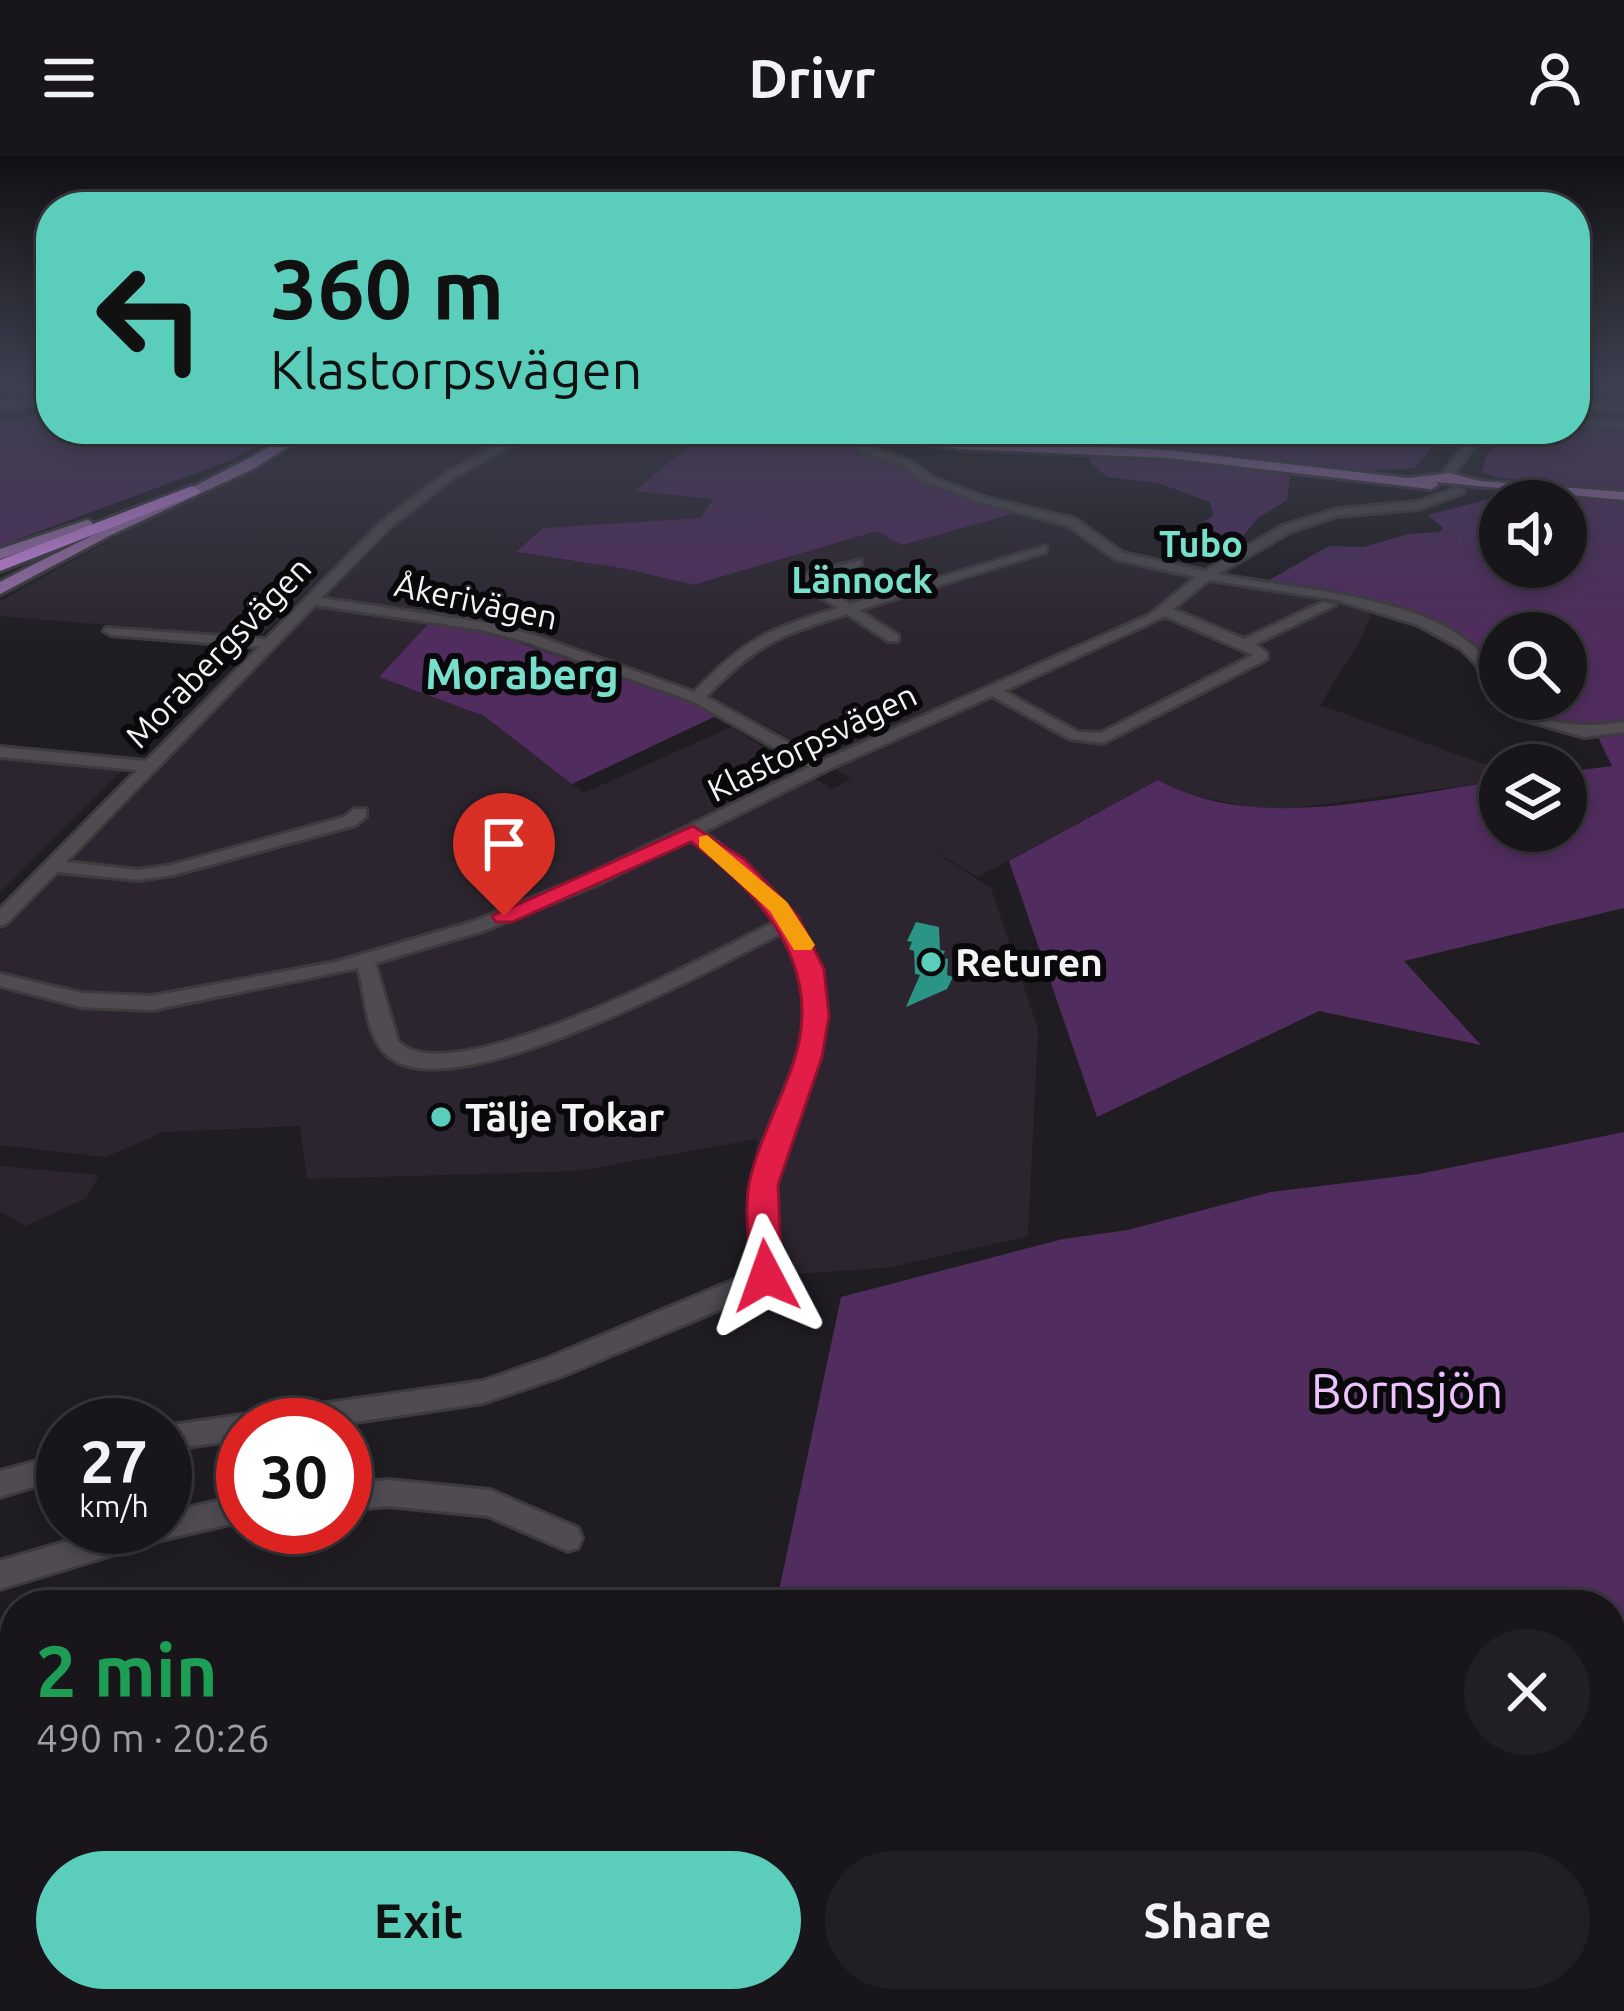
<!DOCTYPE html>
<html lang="en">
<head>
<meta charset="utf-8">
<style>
	:root { --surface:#18161a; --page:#211f23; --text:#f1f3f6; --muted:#9f9fa2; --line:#363539; --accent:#5bcebb }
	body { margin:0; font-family:Ubuntu,sans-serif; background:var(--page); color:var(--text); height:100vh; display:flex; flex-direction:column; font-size:45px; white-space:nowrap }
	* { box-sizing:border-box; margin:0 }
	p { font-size:39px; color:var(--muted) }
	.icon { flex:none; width:66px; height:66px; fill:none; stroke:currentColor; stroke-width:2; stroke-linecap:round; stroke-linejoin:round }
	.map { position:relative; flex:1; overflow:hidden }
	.details { position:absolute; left:0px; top:1434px; width:1626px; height:423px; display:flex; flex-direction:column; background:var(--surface); border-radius:48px 48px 0 0; box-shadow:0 6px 18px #0003,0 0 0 3px var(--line) }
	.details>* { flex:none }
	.top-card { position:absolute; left:36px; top:36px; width:1554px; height:252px; border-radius:48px; box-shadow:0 6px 18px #0003,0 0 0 3px var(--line); background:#5bcebb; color:#111; overflow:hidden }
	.tools { position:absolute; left:1479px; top:324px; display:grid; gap:24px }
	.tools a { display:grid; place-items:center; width:108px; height:108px; border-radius:50%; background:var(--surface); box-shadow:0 6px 18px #0003,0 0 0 3px var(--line); font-size:60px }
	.speed { position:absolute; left:36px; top:1242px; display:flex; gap:24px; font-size:60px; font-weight:700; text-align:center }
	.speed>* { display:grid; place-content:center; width:156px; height:156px; border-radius:50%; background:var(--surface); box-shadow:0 6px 18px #0003,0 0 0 3px var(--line); line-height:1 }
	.speed small { font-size:30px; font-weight:400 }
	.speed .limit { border:18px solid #d22; background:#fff; color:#111 }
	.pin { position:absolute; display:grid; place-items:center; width:102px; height:102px; color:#fff; margin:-123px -51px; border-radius:50% 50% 50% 0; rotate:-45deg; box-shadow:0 0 12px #0007 }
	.pin .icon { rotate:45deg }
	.me { position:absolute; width:132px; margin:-66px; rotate:356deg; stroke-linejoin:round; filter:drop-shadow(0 0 9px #0008) }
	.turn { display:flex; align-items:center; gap:42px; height:252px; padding:0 36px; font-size:54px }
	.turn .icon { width:156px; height:156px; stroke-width:2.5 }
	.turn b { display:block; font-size:84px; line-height:102px }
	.round { display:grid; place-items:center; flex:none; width:126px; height:126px; border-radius:63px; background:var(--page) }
	.headline { display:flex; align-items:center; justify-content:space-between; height:204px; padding:0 36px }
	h1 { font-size:72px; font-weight:700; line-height:90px; color:#1e9e55 }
	.action { display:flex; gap:24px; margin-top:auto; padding:24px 36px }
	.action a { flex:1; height:138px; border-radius:72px; background:var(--accent); color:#111; font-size:48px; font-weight:700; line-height:138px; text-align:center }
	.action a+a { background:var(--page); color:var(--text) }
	header { display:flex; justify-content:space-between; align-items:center; height:156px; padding:0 36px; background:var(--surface); font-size:54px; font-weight:700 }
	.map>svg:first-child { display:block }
	.built { fill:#2c252f }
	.green { fill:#502d5e; fill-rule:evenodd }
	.building { fill:#2a9485 }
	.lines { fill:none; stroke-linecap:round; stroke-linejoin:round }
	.minor-casing { stroke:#3e3b3f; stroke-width:6 }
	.major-casing { stroke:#3e3b3f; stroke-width:6 }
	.highway-casing { stroke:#3e3b3f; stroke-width:6 }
	.minor { fill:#4f4b51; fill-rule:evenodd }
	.major { fill:#9b71ab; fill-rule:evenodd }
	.highway { fill:#cd8ae7; fill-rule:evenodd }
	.route { fill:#e11d48; stroke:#92132f; stroke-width:3 }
	.slow { fill:#f59e0b }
	.poi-dot { fill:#5bcebb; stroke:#09080a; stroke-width:4.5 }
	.labels { text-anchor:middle; stroke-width:12; stroke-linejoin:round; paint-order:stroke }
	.far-street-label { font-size:33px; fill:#f5f2f6; stroke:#09080a }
	.far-neighbourhood-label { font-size:36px; font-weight:bold; fill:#79dfcd; stroke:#09080a }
	.poi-label { font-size:39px; font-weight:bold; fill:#f5f2f6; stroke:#09080a; text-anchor:start }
	.far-district-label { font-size:42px; font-weight:bold; fill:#79dfcd; stroke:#09080a }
	.near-park-label { font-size:48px; fill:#edc3fe; stroke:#09080a }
</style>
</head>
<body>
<header><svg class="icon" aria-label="menu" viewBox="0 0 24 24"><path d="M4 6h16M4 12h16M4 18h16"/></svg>Drivr<svg class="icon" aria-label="person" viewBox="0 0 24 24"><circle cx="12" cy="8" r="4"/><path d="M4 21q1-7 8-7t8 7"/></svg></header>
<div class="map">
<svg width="1624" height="1855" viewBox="0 0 1624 1855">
	<rect width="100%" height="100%" fill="#201d22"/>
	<g class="built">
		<polygon points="1575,228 1624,232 1624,268 1575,263"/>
		<polygon points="328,273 529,273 443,317 389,359 260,481 0,460 0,446 145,364 290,297"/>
		<polygon points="543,273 815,274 812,279 686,292 636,334 714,343 700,362 544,372 518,397 627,413 693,429 877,375 902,389 1020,356 1062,365 1082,376 1113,403 1226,431 1336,443 1371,458 1360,485 1320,549 1500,614 1500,625 1272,655 1184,638 1158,624 978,721 921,687 991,732 1038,873 1028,1080 892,1111 746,1122 757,983 577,1015 307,1023 300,970 164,976 105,1001 0,989 0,776 314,449 430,466 379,521 484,560 584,637 731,571 832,633 851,623 782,578 705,538 489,466 321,442 401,361 456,318"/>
		<polygon points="0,603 121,615 0,737"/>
		<polygon points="0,1010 99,1019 86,1042 25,1070 0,1055"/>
	</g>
	<g class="green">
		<polygon points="51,257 51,273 287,273 234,303 0,390 0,265"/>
		<polygon points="1580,271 1624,276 1624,335 1499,322 1482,316 1487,297 1519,277"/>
		<polygon points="870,273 1447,273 1456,274 1437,286 1415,312 1358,315 1271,307 1221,296 982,284"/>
		<polygon points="812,279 848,284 925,325 1020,356 902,389 877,375 693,429 627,413 516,396 543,372 700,362 713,343 635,335 686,292"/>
		<polygon points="1089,298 1239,308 1290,320 1287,344 1258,362 1238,386 1194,373 1213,360 1210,346 1158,327 1107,321 1091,307"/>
		<path d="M1513,337L1624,342V752L1404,805L1481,889L1319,855L1097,961L1009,705L1158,624C1257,679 1393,639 1500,625V675H1566V616L1612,610L1597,579L1538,563L1509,543H1566V477H1500V529C1488,510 1475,492 1457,478C1423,451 1310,433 1264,427L1329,390L1364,391L1408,378L1440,376L1443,372L1428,359ZM1500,345H1566V411H1500Z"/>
		<polygon points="430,466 481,474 693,546 716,560 572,628 484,560 379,521"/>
		<polygon points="1624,976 1624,1855 691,1855 694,1842 1611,1842 1611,1449 776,1449 841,1141 1063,1083 1128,1074 1271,1036 1419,1018"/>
	</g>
	<polygon class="building" points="916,766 939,771 940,794 945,795 942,802 948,803 947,819 953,821 947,833 906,851 920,819 915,818 914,795 909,793 912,786 907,785"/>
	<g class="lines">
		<g class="minor-casing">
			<g id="minor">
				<polygon points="13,228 51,231 51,237 18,231"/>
				<polygon points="51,240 51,246 0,254 0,248"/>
				<polygon points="1575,246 1624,249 1624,255 1575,252"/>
				<polygon points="1575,263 1624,267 1624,273 1575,269"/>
				<path d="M527,273H540L453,322L388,373L321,442L488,467L537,480L694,536C746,482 767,474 838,452L804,431L806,418L861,404V410L817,423L816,427L850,448L1046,390V396L859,454L898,479V485H888L847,458C778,480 756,488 706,541L822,605L1149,459L1196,421L1115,403L1067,369L979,346L924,325L902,309L863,296L843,278V274H851L871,292L910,305L932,321L987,342L1075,363L1123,397L1205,415L1282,370L1336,353L1417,346L1458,332L1464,335L1462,337L1419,353L1337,360L1290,376L1218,418C1291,435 1496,440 1500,543C1513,544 1515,549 1526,555C1557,571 1591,571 1624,566V576L1584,581L1517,562L1489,542L1477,509L1460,492L1418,469L1337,444L1209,424L1173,453L1244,483L1323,446L1335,449L1256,488L1267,497V503L1103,587L1070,583L992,540L827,614L703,676C781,730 844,800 819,902C808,944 784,981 776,1024C769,1060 787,1097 771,1132L562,1220L483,1247L335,1269H243V1283L165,1294V1270L483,1225L546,1203L753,1116C757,1085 747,1054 753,1024C774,925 836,884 784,776C715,810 452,958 387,899C365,879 366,839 358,812L152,854L81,851L0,830V818L81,837L152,840L336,806L472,766L586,720L809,611L692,545L527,486L482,474L315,449L66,706L138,714L172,709L344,661L354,653H366V661L356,669L173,719L138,724L57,716L6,768L0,770V753L137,614L0,601V591L146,605L259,491L111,479L104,475L106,472L266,483L380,367L445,318ZM1165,460L1253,499L1101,577L1078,576L1004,535ZM690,682L742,723L777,765C715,795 451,941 398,885L375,807L486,774L598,728Z"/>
				<polygon points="621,273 786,275 791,278 786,281 662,281"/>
				<polygon points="1491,273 1504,273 1477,288 1449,323 1441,323 1441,319 1469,284"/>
				<polygon points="63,1298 63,1322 0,1341 0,1315"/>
				<polygon points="388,1324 490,1334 578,1372 582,1382 578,1392 568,1395 488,1360 388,1350 345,1354 345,1328"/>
				<polygon points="243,1339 243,1365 165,1383 0,1433 0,1405 116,1371 165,1371 165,1357"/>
			</g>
		</g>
		<g class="major-casing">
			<g id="major">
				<path d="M300,273H316L255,312L109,380L0,438V426C99,373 204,331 300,273Z"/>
				<polygon points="826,273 865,273 960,285 1168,294 1408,322 1449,317 1480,325 1624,336 1624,344 1436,326 1438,329 1431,333 1168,302 960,293"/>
				<polygon points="87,364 92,366 92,372 0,403 0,393"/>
			</g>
		</g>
		<g class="highway-casing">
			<polygon id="highway" points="192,330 200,335 198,338 0,415 0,404"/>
		</g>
		<use href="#minor" class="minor"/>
		<use href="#major" class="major"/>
		<use href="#highway" class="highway"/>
	</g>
	<linearGradient id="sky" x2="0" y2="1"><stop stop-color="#121013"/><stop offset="0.47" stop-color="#3c404f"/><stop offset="1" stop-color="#3c404f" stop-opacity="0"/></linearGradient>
	<rect width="1624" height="488" fill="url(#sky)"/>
	<path class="route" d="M693,670L744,703L798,760L824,813L829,860L822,901L778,1029L782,1120L777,1129L766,1133L755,1129L750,1120C750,1091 744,1056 749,1028C757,988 780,947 793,908C826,812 764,739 691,686L512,766H496L492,760Z"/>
	<polygon class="slow" points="707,679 787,746 815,789 811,794 794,794 770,755 699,691 699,681"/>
	<g class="poi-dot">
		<circle cx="931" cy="806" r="12"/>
		<circle cx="441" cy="961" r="12"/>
	</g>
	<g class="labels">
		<g class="far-street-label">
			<text transform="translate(476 445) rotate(12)" y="12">Åkerivägen</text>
			<text transform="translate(218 496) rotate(-46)" y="12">Morabergsvägen</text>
			<text transform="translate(812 586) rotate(-26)" y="12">Klastorpsvägen</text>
		</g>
		<g class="far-neighbourhood-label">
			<text x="1201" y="401">Tubo</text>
			<text x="862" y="437">Lännock</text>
		</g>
		<g class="poi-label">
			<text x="955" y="820">Returen</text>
			<text x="465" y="975">Tälje Tokar</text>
		</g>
		<g class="far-district-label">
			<text x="522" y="533">Moraberg</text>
		</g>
		<g class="near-park-label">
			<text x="1407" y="1252">Bornsjön</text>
		</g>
	</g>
</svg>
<div class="tools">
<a><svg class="icon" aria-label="sound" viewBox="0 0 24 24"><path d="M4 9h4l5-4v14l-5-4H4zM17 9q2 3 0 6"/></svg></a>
<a><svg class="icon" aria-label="search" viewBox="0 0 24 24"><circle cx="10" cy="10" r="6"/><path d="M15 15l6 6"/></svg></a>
<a><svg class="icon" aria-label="layers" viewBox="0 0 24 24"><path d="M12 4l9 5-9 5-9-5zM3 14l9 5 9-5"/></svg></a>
</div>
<div class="speed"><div>27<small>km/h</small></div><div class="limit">30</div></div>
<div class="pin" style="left:504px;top:760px;background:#d93025"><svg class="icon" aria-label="arrive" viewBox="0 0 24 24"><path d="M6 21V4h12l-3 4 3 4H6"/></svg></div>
<svg class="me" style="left:766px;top:1120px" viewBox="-20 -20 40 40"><path d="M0-17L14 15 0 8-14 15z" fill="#e11d48" stroke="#fff" stroke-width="4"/></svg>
<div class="top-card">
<div class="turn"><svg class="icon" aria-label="left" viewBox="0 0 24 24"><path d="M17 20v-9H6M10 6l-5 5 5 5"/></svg><div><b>360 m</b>Klastorpsvägen</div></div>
</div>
<section class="details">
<div class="headline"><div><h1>2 min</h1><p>490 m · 20:26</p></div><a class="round"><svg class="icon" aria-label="close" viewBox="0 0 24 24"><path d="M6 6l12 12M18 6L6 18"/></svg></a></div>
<div class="action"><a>Exit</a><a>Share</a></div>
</section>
</div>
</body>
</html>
